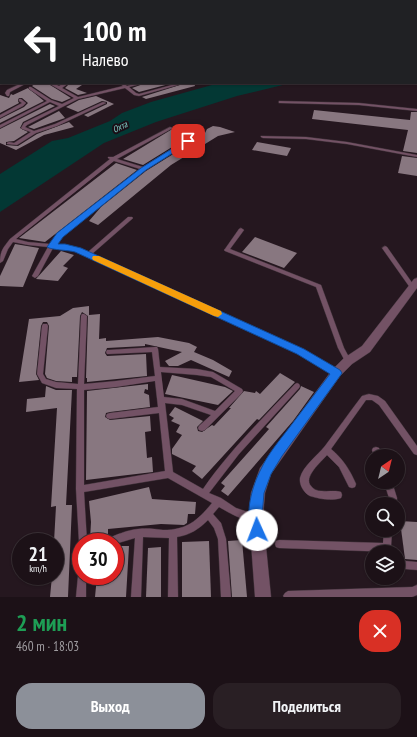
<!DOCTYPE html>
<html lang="ru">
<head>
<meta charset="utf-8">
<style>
	:root { --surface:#1c1117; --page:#291f24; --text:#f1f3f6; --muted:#a09da1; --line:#3a3136; --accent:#8c9099 }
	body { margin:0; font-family:"PT Sans Narrow",sans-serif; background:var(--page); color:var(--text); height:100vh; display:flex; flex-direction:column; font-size:15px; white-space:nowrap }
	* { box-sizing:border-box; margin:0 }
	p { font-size:13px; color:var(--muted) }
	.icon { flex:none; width:22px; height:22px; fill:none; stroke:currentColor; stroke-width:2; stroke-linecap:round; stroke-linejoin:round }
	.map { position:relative; height:597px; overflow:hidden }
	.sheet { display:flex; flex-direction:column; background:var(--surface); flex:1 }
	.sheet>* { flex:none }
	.guide { position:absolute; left:0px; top:0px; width:417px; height:84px; box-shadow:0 1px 3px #0004,0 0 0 1px var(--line); background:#202124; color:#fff; overflow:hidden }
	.needle { width:26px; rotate:35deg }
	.controls { position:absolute; left:365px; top:449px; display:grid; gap:8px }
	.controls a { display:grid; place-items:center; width:40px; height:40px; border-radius:50%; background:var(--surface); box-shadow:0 1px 3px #0004,0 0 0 1px var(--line); font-size:20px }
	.speed { position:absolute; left:12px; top:533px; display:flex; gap:8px; font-size:20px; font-weight:700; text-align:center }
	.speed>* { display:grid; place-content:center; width:52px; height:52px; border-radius:50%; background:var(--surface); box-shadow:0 1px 3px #0004,0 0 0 1px var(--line); line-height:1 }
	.speed small { font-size:10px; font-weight:400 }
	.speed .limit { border:6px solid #d22; background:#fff; color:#111 }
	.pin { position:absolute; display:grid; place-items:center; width:34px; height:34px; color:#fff; margin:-17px; border-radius:8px; box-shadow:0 2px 6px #0006 }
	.me { position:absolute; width:44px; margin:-22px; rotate:358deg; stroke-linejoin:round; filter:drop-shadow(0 0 3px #0008) }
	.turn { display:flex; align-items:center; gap:14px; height:84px; padding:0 16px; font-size:18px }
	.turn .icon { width:52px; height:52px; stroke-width:2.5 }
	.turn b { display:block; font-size:28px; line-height:34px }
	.round { display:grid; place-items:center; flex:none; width:42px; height:42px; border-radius:16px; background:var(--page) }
	.summary { display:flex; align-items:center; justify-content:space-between; height:68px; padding:0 16px }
	h1 { font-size:24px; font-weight:700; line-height:30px; color:#1e9e55 }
	.button { display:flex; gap:8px; margin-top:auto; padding:8px 16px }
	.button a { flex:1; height:46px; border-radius:16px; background:var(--accent); color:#fff; font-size:16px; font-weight:700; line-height:46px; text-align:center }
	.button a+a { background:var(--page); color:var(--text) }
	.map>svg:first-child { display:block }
	.water { fill:#033834 }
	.building { fill:#887780 }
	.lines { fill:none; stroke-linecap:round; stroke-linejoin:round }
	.lane-casing { stroke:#40323a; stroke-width:1 }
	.street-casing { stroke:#40323a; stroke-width:1 }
	.secondary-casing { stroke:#40323a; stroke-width:11 }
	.primary-casing { stroke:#40323a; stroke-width:1 }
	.lane { fill:#735265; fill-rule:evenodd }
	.street { fill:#735265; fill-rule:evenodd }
	.secondary { stroke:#a4718f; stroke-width:10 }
	.primary { fill:#cb88af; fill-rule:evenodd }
	.rail { stroke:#b6abb1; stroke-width:1.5; stroke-dasharray:4 4; stroke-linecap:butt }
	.route { fill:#1a73e8; stroke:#114b97 }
	.slow { fill:#f59e0b }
	.labels { text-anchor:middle; stroke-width:4; stroke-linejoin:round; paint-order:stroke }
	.far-water-label { font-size:9px; font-style:italic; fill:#83d6cd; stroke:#1b0e16 }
</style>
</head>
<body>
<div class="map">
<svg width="417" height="597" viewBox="0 0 417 597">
	<rect width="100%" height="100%" fill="#25171f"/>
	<polygon class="water" points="219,83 291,83 237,96 156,122 104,143 0,212 0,174 52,141 68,138 110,121 122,113 151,102"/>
	<g class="building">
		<polygon points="36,83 47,83 71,98 62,102 52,99 32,86"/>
		<polygon points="70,83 85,83 76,89 87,93 78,95 65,88"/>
		<polygon points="146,83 173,83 139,92 132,88"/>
		<polygon points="186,83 194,83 195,86 146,99 142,97"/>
		<polygon points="28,88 44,101 0,123 0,119 24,107 28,103 22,98 19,98 18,101 19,103 0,113 0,95 9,98 11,94 13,95"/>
		<polygon points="96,96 114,104 88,117 84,115 107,104 107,102 102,101 78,112 66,107 79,100"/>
		<polygon points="50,104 55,106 23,122 20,128 28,132 14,141 6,142 6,145 18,146 37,134 69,122 74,127 44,135 16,150 0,143 0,129"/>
		<polygon points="314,110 410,120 411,112 417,112 417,153 403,151 408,130 312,119"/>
		<polygon points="59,111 65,118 34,129 28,127"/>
		<polygon points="213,126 220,127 235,132 218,136 171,165 98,225 89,221 101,207 146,171 191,143 192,140 185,139 143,165 123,159 174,128 202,139 207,129"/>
		<polygon points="257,142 291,148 287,156 252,150"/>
		<polygon points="402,156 417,158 417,176 398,173"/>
		<polygon points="116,163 137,170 45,242 19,238"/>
		<polygon points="255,237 297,253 284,268 242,252"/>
		<polygon points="15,244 39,248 23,287 0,286 0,276"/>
		<polygon points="61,251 74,255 63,266 68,268 58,281 36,279"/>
		<polygon points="89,306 89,315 100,314 99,339 106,338 106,341 158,337 189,343 197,347 194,352 213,360 232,371 229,377 191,360 178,366 169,366 165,361 182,352 145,344 145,346 107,348 105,353 107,356 146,354 147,376 87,382 87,378 86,378 88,316 82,312 80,316 77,377 72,377 72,382 56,381 47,378 45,374 49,326 47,322 43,322 41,326 36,374 39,380 19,382 29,319 60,316 73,308"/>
		<polygon points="280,373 295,382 259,420 257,419 202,479 192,471 196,466 172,454 172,449 182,435 176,432 180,425 171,421 174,418 169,415 175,407 203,421 197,427 198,431 202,432 212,425 214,426 231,408 229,408 244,391 255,393 256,391 260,394"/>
		<polygon points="172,375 225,387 233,391 218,405 165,394"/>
		<polygon points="148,384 148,390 145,389 144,393 149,395 150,407 110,412 106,413 105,417 110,420 150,416 151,431 145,432 147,458 152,457 153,472 86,480 87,391"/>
		<polygon points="46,386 56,390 72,390 66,505 72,505 68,597 50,597 52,576 55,576 55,542 54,542 56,506 51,507 57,408 26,412 27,399 45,397"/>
		<polygon points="301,386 314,392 293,421 228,496 221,491 225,486 221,483 269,429 266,427 300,389"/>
		<polygon points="149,487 152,499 196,502 195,514 188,514 187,523 184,525 161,524 108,529 108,537 104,539 90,540 91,522 89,501"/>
		<polygon points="400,521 417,522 417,560 405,559"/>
		<polygon points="242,540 247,597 232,597 228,541"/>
		<polygon points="209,541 211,597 182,597 182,542"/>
		<polygon points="115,546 129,546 126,597 95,597 97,576 115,576"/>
		<polygon points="161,547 161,597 146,597 148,548"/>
	</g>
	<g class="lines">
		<g class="lane-casing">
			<g id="lane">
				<polygon points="359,0 370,0 373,1 362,1"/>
				<rect x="401" y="0" width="2" height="1"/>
				<rect x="0" y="16" width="1" height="2"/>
				<rect x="0" y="45" width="1" height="2"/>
				<rect x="0" y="78" width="1" height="3"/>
				<polygon points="22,83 27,83 10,92 9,96 7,96 5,93 7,90"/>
				<polygon points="48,83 53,83 59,86 64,83 69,83 62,88 78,97 123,86 119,83 123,83 127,86 138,83 145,83 129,87 136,93 139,94 179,83 185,83 139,96 134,95 125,88 78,99 27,125 25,127 34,131 55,124 103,102 106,103 57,126 36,133 17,145 7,144 7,143 9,142 14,143 31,132 22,129 21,128 24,123 59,106 50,102 0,128 0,125 47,101 29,89 29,87 31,87 51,100 62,104 74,98"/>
				<polygon points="19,99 21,99 26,103 23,106 0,118 0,115 22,103 19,101"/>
				<polygon points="279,101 359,103 417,109 417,111 359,105 280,103 279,103"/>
				<path d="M170,127L173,128L117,159L143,167L186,140H190V142L145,170L62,236L56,245L78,248L88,252L128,217H132L133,218L132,219L92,254L303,350L338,371L339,373L338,375L336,376L334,375L299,354L76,251L53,248L38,276L35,278L32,276L48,247L28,245L13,242L8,249L3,261L0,263C0,251 3,248 10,239L110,159L108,158V157H113ZM114,161L140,169L58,234L50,244L28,242L16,239Z"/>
				<polygon points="261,136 306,137 347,142 417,155 417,157 347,144 306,139 263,138 261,137"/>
				<polygon points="241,228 244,230 230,249 321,285 344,348 351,361 350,363 348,364 346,363 338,348 316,287 225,251 224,250 225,249 239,229"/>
				<polygon points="385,246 387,247 415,287 416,288 415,289 411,289 382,248"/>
				<path d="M82,314H84L87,316L84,384L116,381L155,376L152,352L109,354H107L106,352L107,350H109L155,347H157L158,349L160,367L197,369L213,372L242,389L243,391L242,393L205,430L202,431L199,430L198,428L199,426L211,415L182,405L165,403L173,472L203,489C229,451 263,418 295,384L297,383L299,384L300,386L299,388L239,454L209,493L221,498L236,508L245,511L259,513L260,516L259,519C246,524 230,513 219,507L213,514L221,523L226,539L231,597H221L218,539L214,528L208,520C199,529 190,535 177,537L178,597H168L169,538L143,537L141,597H131L135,538L115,544V542H105L106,539C116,535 127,530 138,529C147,528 155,529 163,530C187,530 197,521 212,503L168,478L84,492L87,542H81V545H80L79,542L76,489L77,389L56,388L42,383L37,374L42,326L43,324H47L48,326L43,374L46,379L56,382L78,384L81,316ZM161,372L197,375L211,377L235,391L215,411L182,399L164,397ZM155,381L158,407L110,413L107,414L106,416L107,418L110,419L159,413L165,471L84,485V390L116,387Z"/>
				<path d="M369,394L378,396L385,401L417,446V455L414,454L379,405L372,400H366L331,449C343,459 350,470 356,484L355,487L352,488L349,487L339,467L327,455C321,462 303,477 311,486C313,489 317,491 322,491C328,492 335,490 341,492L342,495L341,498C332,501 319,499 310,496C304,493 299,485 300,478C303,466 317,456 325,446C337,430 349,413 362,396Z"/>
				<polygon points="376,447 379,448 382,456 374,456 372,450 373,448"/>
				<polygon points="384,482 392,482 397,498 397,504 389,504 389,498"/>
				<polygon points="384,530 392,530 391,547 393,552 279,548 276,547 275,544 276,541 279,540 383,543"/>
				<polygon points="398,557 406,561 417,562 417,570 405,569 398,566"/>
				<polygon points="81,572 81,576 86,576 86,597 76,597 78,576 79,573"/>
				<polygon points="417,585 417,595 412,597 284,597 283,596 285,593 288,591 412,587"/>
			</g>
		</g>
		<g class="street-casing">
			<g id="street">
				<polygon points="1,19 1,23 0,24 0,20"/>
				<rect x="0" y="57" width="1" height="4"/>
				<polygon points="417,278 417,288 370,352 352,364 340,376 271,474 265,493 263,516 271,597 255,597 249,516 251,493 260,468 332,370 344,358 362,346 414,279"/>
			</g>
		</g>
		<g class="secondary-casing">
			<polyline id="secondary" points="339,1 341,0"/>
		</g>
		<g class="primary-casing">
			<g id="primary">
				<rect x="273" y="0" width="10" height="1"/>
				<rect x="416" y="17" width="1" height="4"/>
			</g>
		</g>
		<use href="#lane" class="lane"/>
		<use href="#street" class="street"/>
		<use href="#secondary" class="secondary"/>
		<use href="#primary" class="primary"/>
		<polyline class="rail" points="10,1 13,0"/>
	</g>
	<path class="route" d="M186,140L192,141L146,170L63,237L58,244H65L81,248L304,349L340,370L342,373L340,376L282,456L271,474L264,493L262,516L263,530L261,534L257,536L252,534C244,515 252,486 261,469C268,454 279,441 289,428C303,410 316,392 330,374L297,354L75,252C68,250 51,250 47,247L57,233L141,168Z"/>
	<polygon class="slow" points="93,256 99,256 221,311 222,314 218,317 214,316 93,260 92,258"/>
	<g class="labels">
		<g class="far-water-label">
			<text transform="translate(120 127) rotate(-25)" y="3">Охта</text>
		</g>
	</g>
</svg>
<div class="controls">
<a><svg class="needle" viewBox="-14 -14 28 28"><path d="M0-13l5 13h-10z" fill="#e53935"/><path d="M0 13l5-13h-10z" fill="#a09da1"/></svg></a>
<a><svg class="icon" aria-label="search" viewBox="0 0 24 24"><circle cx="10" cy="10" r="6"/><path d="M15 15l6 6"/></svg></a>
<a><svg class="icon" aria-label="layers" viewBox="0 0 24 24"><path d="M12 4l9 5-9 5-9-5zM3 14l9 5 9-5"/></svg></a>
</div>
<div class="speed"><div>21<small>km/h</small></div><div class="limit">30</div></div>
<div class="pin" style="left:188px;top:141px;background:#d93025"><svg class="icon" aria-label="arrive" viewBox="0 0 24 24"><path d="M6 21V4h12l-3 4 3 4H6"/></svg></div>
<svg class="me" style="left:257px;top:530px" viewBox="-20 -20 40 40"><circle r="19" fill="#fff"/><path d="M0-13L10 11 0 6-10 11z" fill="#1a73e8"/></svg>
<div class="guide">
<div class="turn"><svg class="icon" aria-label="left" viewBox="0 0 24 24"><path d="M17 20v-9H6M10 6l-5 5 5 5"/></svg><div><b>100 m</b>Налево</div></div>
</div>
</div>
<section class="sheet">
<div class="summary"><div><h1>2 мин</h1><p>460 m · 18:03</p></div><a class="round" style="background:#d93025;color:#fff"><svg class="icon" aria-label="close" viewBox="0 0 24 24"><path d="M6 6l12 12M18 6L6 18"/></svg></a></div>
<div class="button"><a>Выход</a><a>Поделиться</a></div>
</section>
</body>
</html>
